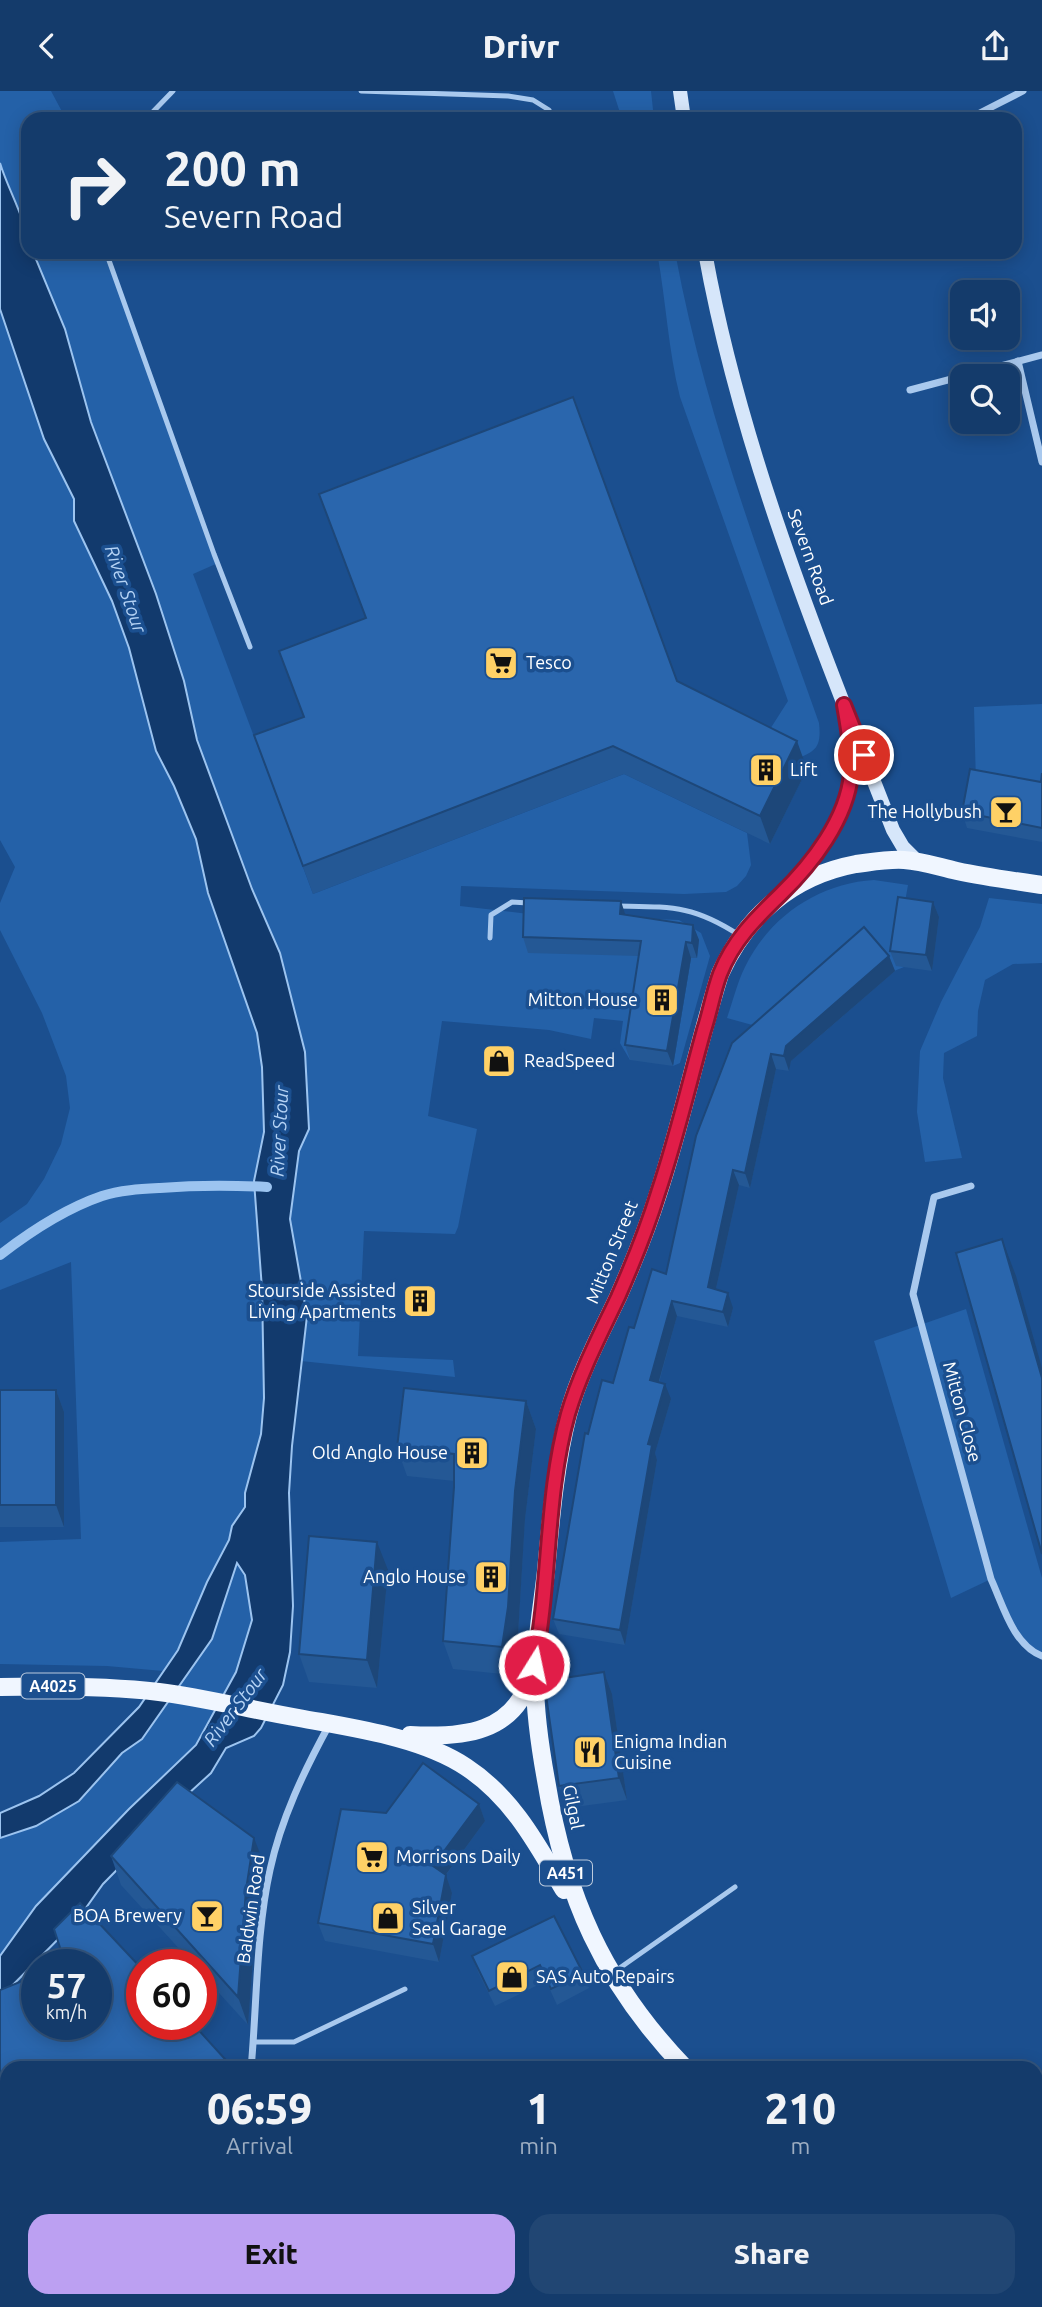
<!DOCTYPE html>
<html lang="en">
<head>
<meta charset="utf-8">
<style>
	:root { --surface:#143b6b; --page:#214673; --text:#f1f3f6; --muted:#9dadc1; --line:#33557e; --accent:#bca0f2 }
	body { margin:0; font-family:Ubuntu,sans-serif; background:var(--page); color:var(--text); height:100vh; display:flex; flex-direction:column; font-size:26px; white-space:nowrap }
	* { box-sizing:border-box; margin:0 }
	p { font-size:23px; color:var(--muted) }
	.icon { flex:none; width:38px; height:38px; fill:none; stroke:currentColor; stroke-width:2; stroke-linecap:round; stroke-linejoin:round }
	.map { position:relative; flex:1; overflow:hidden }
	.panel { position:absolute; left:0px; top:1970px; width:1043px; height:247px; display:flex; flex-direction:column; background:var(--surface); border-radius:21px 21px 0 0; box-shadow:0 4px 18px #0003,0 0 0 2px var(--line) }
	.panel>* { flex:none }
	.banner { position:absolute; left:21px; top:21px; width:1001px; height:147px; border-radius:21px; box-shadow:0 4px 18px #0003,0 0 0 2px var(--line); background:#143b6b; color:var(--text); overflow:hidden }
	.fabs { position:absolute; left:950px; top:189px; display:grid; gap:14px }
	.fabs a { display:grid; place-items:center; width:70px; height:70px; border-radius:14px; background:var(--surface); box-shadow:0 4px 18px #0003,0 0 0 2px var(--line); font-size:35px }
	.speed { position:absolute; left:21px; top:1858px; display:flex; gap:14px; font-size:35px; font-weight:700; text-align:center }
	.speed>* { display:grid; place-content:center; width:91px; height:91px; border-radius:50%; background:var(--surface); box-shadow:0 4px 18px #0003,0 0 0 2px var(--line); line-height:1 }
	.speed small { font-size:18px; font-weight:400 }
	.speed .limit { border:10px solid #d22; background:#fff; color:#111 }
	.pin { position:absolute; display:grid; place-items:center; width:60px; height:60px; color:#fff; margin:-30px; border:4px solid #fff; border-radius:50%; box-shadow:0 2px 7px #0007 }
	.me { position:absolute; width:77px; margin:-38px; rotate:10deg; stroke-linejoin:round; filter:drop-shadow(0 0 5px #0008) }
	.turn { display:flex; align-items:center; gap:24px; height:147px; padding:0 28px; font-size:32px }
	.turn .icon { width:91px; height:91px; stroke-width:2.5 }
	.turn b { display:block; font-size:49px; line-height:60px }
	.eta { display:flex; justify-content:space-evenly; align-items:center; height:119px; text-align:center }
	.eta b { font-size:42px; font-weight:800; line-height:49px }
	.cta { display:flex; gap:14px; margin-top:auto; padding:14px 28px }
	.cta a { flex:1; height:80px; border-radius:21px; background:var(--accent); color:#111; font-size:28px; font-weight:800; line-height:80px; text-align:center }
	.cta a+a { background:var(--page); color:var(--text) }
	header { display:flex; justify-content:space-between; align-items:center; height:91px; padding:0 28px; background:var(--surface); font-size:32px; font-weight:800 }
	.map>svg:first-child { display:block }
	.green { fill:#2461a8 }
	.water { fill:#123a6d; stroke:#9cc4f0; stroke-width:2 }
	.lines { fill:none; stroke-linecap:round; stroke-linejoin:round }
	.stream { stroke:#9cc4f0; stroke-width:10 }
	.lane { stroke:#a9c9ee; stroke-width:5 }
	.street { stroke:#a9c9ee; stroke-width:7 }
	.secondary { stroke:#d6e6fa; stroke-width:14 }
	.primary { stroke:#f0f6ff; stroke-width:18 }
	.wall { fill:#245895 }
	.shaded-wall { fill:#1d4779 }
	.building { fill:#2a66ad; stroke:#1d4779; stroke-width:2 }
	.route-casing { stroke:#92132f; stroke-width:18 }
	.route { stroke:#e11d48; stroke-width:12 }
	.labels { text-anchor:middle; stroke-width:7; stroke-linejoin:round; paint-order:stroke }
	.shield { fill:#1b4f8f; stroke:#bbcadd; stroke-width:2 }
	.shield-label { font-size:16px; font-weight:bold; fill:#fff }
	.street-label { font-size:18px; fill:#fff; stroke:#1b4f8f }
	.poi-label { font-size:18px; fill:#fff; stroke:#1b4f8f; text-anchor:start }
	.water-label { font-size:19px; font-style:italic; fill:#b5d3f5; stroke:#1b4f8f }
</style>
</head>
<body>
<header><svg class="icon" aria-label="back" viewBox="0 0 24 24"><path d="M15 5l-7 7 7 7"/></svg>Drivr<svg class="icon" aria-label="share" viewBox="0 0 24 24"><path d="M12 15V3M7 8l5-5 5 5M5 13v7h14v-7"/></svg></header>
<div class="map">
<svg width="1042" height="2216" viewBox="0 0 1042 2216">
	<rect width="100%" height="100%" fill="#1b4f8f"/>
	<g class="green">
		<polygon points="0,0 51,0 66,28 28,28 28,148 20,122 0,72"/>
		<polygon points="613,0 651,0 654,28 622,28"/>
		<polygon points="33,161 106,161 218,472 193,483 313,803 624,683 747,742 751,774 746,785 737,795 726,801 684,803 461,795 460,815 529,823 679,829 701,842 710,865 680,972 673,975 694,849 650,842 630,969 620,952 623,930 594,927 591,948 549,939 442,930 428,1025 477,1038 458,1136 455,1143 364,1140 358,1265 453,1269 455,1286 301,1270 307,1225 290,1128 299,1060 309,1038 305,961 280,862 252,798 197,649 184,590 156,503 91,331 65,238"/>
		<path d="M657,161H675C705,323 764,477 819,632C822,659 814,661 791,670L760,654L788,610L680,306C668,258 666,209 657,161Z"/>
		<polygon points="0,218 44,348 74,408 74,430 112,510 129,557 156,660 174,695 196,748 208,802 257,942 262,976 264,1041 254,1090 262,1198 264,1307 261,1343 245,1402 245,1416 232,1435 229,1449 207,1491 178,1559 163,1580 107,1575 0,1573 0,1451 81,1448 71,1171 0,1199 0,1132 27,1113 44,1088 61,1053 70,1017 66,985 42,922 0,839 0,812 15,776 0,749"/>
		<polygon points="1042,613 1042,705 976,693 974,616"/>
		<path d="M874,789L908,794L903,822L908,846L904,876L894,880L813,951L727,927C733,910 737,892 745,876C769,826 819,792 874,789Z"/>
		<polygon points="989,807 1042,813 1042,872 1013,873 985,889 978,920 977,945 944,962 943,987 962,1067 925,1071 917,1021 920,960 941,911 980,836"/>
		<path d="M966,1218L1042,1487V1565C1014,1554 1003,1514 991,1488L951,1507L874,1250Z"/>
		<polygon points="237,1472 245,1484 252,1529 236,1581 196,1654 129,1718 36,1815 0,1865 0,1747 36,1735 79,1710 122,1662 142,1648 212,1548"/>
		<polygon points="1036,2170 1042,2172 1042,2203 1036,2202"/>
		<polygon points="171,2210 657,2210 660,2214 666,2210 821,2210 814,2216 167,2216"/>
	</g>
	<g class="water">
		<path d="M0,72C9,102 28,129 28,161H33L65,238L91,331L156,503L184,590L197,649L252,798L280,862L305,961L309,1038L299,1060L290,1128L307,1225L292,1355L289,1402L293,1515L290,1561L283,1594L261,1637L254,1645L226,1657L211,1682L176,1714L164,1731L103,1793L78,1828L0,1907V1865L36,1815L129,1718L196,1654L236,1581L252,1529L245,1484L237,1472L212,1548L142,1648L122,1662L79,1710L36,1735L0,1747V1722L39,1705L74,1682L139,1616L178,1559L207,1491L229,1449L232,1435L245,1416V1402L261,1343L264,1307L262,1198L254,1090L264,1041L262,976L257,942L208,802L196,748L174,695L156,660L129,557L112,510L74,430V408L44,348L0,218Z"/>
		<polygon points="1036,2202 1042,2203 1042,2216 814,2216 821,2210 1036,2210"/>
	</g>
	<g class="lines">
		<path class="stream" d="M0,1164C31,1140 64,1118 102,1105C120,1099 141,1098 160,1097C196,1094 231,1094 267,1096"/>
		<g class="lane">
			<polyline points="361,0 508,5 533,9 549,19"/>
			<polyline points="146,28 173,0"/>
			<polyline points="106,161 214,463 250,556"/>
			<path d="M618,815C671,816 693,814 739,844"/>
			<polyline points="490,847 491,824 512,811 528,812"/>
			<polyline points="614,1881 735,1796"/>
			<polyline points="253,1951 294,1951 405,1898"/>
		</g>
		<g class="street">
			<polyline points="970,27 1023,0"/>
			<polyline points="1018,270 1042,371"/>
			<polyline points="910,299 1042,264"/>
			<path d="M971,1095L934,1106L913,1203L991,1488C1003,1514 1013,1554 1042,1565"/>
			<path d="M251,1978C257,1913 256,1842 270,1779C281,1728 304,1680 329,1634"/>
			<polyline points="167,2216 171,2210"/>
		</g>
		<g class="secondary">
			<polyline points="680,0 684,28"/>
			<path d="M705,161C741,361 819,550 893,739L903,756L917,770"/>
			<path d="M787,797C812,772 839,735 848,700C853,681 851,660 848,640"/>
		</g>
		<g class="primary">
			<path d="M0,1596C53,1595 106,1595 159,1601C206,1607 252,1619 299,1627C352,1637 421,1646 466,1676C512,1706 537,1753 564,1799"/>
			<path d="M410,1644C463,1647 515,1642 531,1584"/>
			<path d="M686,1978C603,1892 565,1805 546,1689C540,1656 535,1623 535,1590C535,1554 542,1516 546,1480C551,1428 555,1375 568,1324C579,1283 600,1244 618,1206C633,1172 647,1138 658,1103C682,1031 697,956 720,883C746,825 792,785 856,773C872,771 888,768 904,769C922,770 939,776 957,780C985,786 1014,790 1042,794"/>
			<polyline points="1036,2150 1042,2152"/>
		</g>
	</g>
	<g class="wall">
		<polygon points="677,590 807,678 770,753 624,683 313,803 254,644 303,626"/>
		<polygon points="1042,682 1042,751 967,737 962,721 1041,691"/>
		<polygon points="933,811 939,826 932,880 896,875 890,860"/>
		<polygon points="626,824 693,834 699,849 697,867 691,867 673,975 630,969 625,954 639,865 528,862 523,846"/>
		<polygon points="889,865 895,880 791,970 789,980 776,978 750,1097 739,1094 716,1198 733,1217 728,1236 677,1225 659,1292 671,1308 655,1362 657,1369 625,1554 559,1543 553,1528 588,1343 613,1292 634,1237 666,1183 732,952"/>
		<polygon points="0,1299 56,1299 64,1321 64,1436 0,1436"/>
		<polygon points="526,1310 536,1338 525,1428 518,1544 513,1584 453,1578 443,1550 454,1390 407,1385 397,1357"/>
		<polygon points="388,1479 377,1597 309,1591 299,1563"/>
		<polygon points="604,1581 612,1603 627,1709 567,1717 559,1695"/>
		<polygon points="479,1713 485,1730 446,1784 452,1802 439,1871 325,1850 318,1832 386,1722"/>
		<polygon points="111,1765 265,1775 256,1827 248,1934 201,1882 201,1874 194,1874 121,1794"/>
		<polygon points="554,1825 583,1882 589,1897 557,1914 546,1890 495,1915 478,1881 472,1865"/>
	</g>
	<g class="shaded-wall">
		<polygon points="797,650 807,678 770,753 760,725"/>
		<polygon points="621,810 626,826 620,823"/>
		<polygon points="933,811 939,826 932,880 926,864"/>
		<polygon points="693,834 699,849 697,867 692,852"/>
		<polygon points="686,851 691,867 673,975 667,960"/>
		<polygon points="889,865 895,880 791,970 789,980 784,965 786,955"/>
		<polygon points="771,963 776,978 750,1097 745,1082"/>
		<polygon points="733,1079 739,1094 713,1211 708,1196"/>
		<polygon points="1002,1148 1016,1185 1042,1277 1042,1287"/>
		<polygon points="728,1202 733,1217 728,1236 723,1221"/>
		<polygon points="672,1210 677,1225 655,1304 650,1289"/>
		<polygon points="665,1293 671,1308 655,1362 657,1369 625,1554 620,1539 648,1353"/>
		<polygon points="56,1299 64,1321 64,1436 56,1414"/>
		<polygon points="526,1310 536,1338 525,1428 518,1544 513,1584 502,1556 515,1400"/>
		<polygon points="377,1451 388,1479 377,1597 367,1569"/>
		<polygon points="604,1581 612,1603 627,1709 619,1687"/>
		<polygon points="479,1713 485,1730 439,1793 433,1775"/>
		<polygon points="254,1747 265,1775 256,1827 248,1934 238,1906 246,1799"/>
		<polygon points="446,1784 452,1802 439,1871 433,1853"/>
		<polygon points="141,2210 164,2210 162,2213 162,2216 136,2216"/>
	</g>
	<g class="building">
		<polygon points="573,306 677,590 797,650 760,725 613,655 303,775 254,644 304,626 279,560 366,527 319,403"/>
		<polygon points="970,678 1041,691 1042,682 1042,737 962,721"/>
		<polygon points="898,806 933,811 926,864 890,860"/>
		<polygon points="524,807 621,810 620,823 693,834 692,852 686,851 667,960 625,954 641,850 523,846"/>
		<polygon points="864,836 889,865 786,955 784,965 771,963 745,1082 733,1079 708,1196 728,1202 723,1221 672,1210 650,1289 665,1293 648,1353 652,1354 620,1539 553,1528 585,1342 588,1343 602,1289 613,1292 629,1236 634,1237 652,1178 666,1183 696,1045 732,952"/>
		<polygon points="1002,1148 1042,1287 1042,1463 956,1162"/>
		<polygon points="404,1297 526,1310 515,1400 508,1516 502,1556 443,1550 454,1396 454,1363 397,1357"/>
		<rect x="0" y="1299" width="56" height="115"/>
		<polygon points="309,1445 377,1451 367,1569 299,1563"/>
		<polygon points="604,1581 619,1687 559,1695 544,1590"/>
		<polygon points="423,1672 479,1713 433,1775 446,1784 433,1853 318,1832 341,1718 386,1722"/>
		<polygon points="177,1691 254,1747 246,1799 238,1906 111,1765"/>
		<polygon points="80,1812 142,1878 142,1934 194,1934 234,1978 7,1978 7,2210 141,2210 136,2216 0,2216 0,1899 37,1884 37,1934 96,1934 96,1874 61,1874 65,1872 54,1838"/>
		<polygon points="554,1825 583,1882 551,1898 540,1874 489,1900 472,1865"/>
	</g>
	<g class="lines">
		<g class="route-casing">
			<path id="route" d="M534,1574C551,1491 545,1405 568,1323C580,1282 600,1244 618,1206C633,1172 647,1138 658,1102C676,1049 689,993 704,939C710,921 713,902 720,883C733,850 755,828 780,804C812,773 847,728 851,683C852,660 848,637 844,614L864,664"/>
		</g>
		<use href="#route" class="route"/>
	</g>
	<defs>
		<g id="supermarket-square" transform="scale(1.75)"><rect x="-9" y="-9" width="18" height="18" rx="4" fill="#ffd166" stroke="#1b4f8f"/><path d="M-6-5.5h2.5l.6 2H6L4.5 2H-2.5L-4.4-4H-6ZM-1.5 3.2a1.3 1.3 0 1 0 .1 0ZM3 3.2a1.3 1.3 0 1 0 .1 0Z" fill="#111"/></g>
		<g id="building-square" transform="scale(1.75)"><rect x="-9" y="-9" width="18" height="18" rx="4" fill="#ffd166" stroke="#1b4f8f"/><path d="M-4-6H4V6H1V3H-1V6H-4ZM-2.5-4.3h1.7v1.8h-1.7ZM.8-4.3h1.7v1.8H.8ZM-2.5-1h1.7V.8h-1.7ZM.8-1h1.7V.8H.8Z" fill="#111"/></g>
		<g id="bar-square" transform="scale(1.75)"><rect x="-9" y="-9" width="18" height="18" rx="4" fill="#ffd166" stroke="#1b4f8f"/><path d="M-6-5H6L.8 .8V4.5H3.5V6h-7V4.5H-.8V.8Z" fill="#111"/></g>
		<g id="shop-square" transform="scale(1.75)"><rect x="-9" y="-9" width="18" height="18" rx="4" fill="#ffd166" stroke="#1b4f8f"/><path d="M-5-2.5h2.3a2.7 3.5 0 0 1 5.4 0H5L5.5 6h-11ZM-1.5-2.5h3a1.5 2.3 0 0 0-3 0Z" fill="#111"/></g>
		<g id="restaurant-square" transform="scale(1.75)"><rect x="-9" y="-9" width="18" height="18" rx="4" fill="#ffd166" stroke="#1b4f8f"/><path d="M-5-6h1v4h1v-4h1v4h1v-4h1v5L-1.5 .5V6h-2V.5L-5-1ZM5-6V6H3V1.5H1.5Q1.5-4 5-6Z" fill="#111"/></g>
	</defs>
	<g fill-rule="evenodd">
		<use href="#supermarket-square" x="501" y="572"/>
		<use href="#building-square" x="766" y="679"/>
		<use href="#bar-square" x="1006" y="721"/>
		<use href="#building-square" x="662" y="909"/>
		<use href="#shop-square" x="499" y="970"/>
		<use href="#building-square" x="420" y="1210"/>
		<use href="#building-square" x="472" y="1362"/>
		<use href="#building-square" x="491" y="1486"/>
		<use href="#restaurant-square" x="590" y="1661"/>
		<use href="#supermarket-square" x="372" y="1766"/>
		<use href="#bar-square" x="207" y="1825"/>
		<use href="#shop-square" x="388" y="1827"/>
		<use href="#shop-square" x="512" y="1886"/>
	</g>
	<g class="labels">
		<g class="shield">
			<rect x="21.5" y="1582.5" width="63" height="25" rx="5"/>
			<rect x="540" y="1769.5" width="52" height="25" rx="5"/>
		</g>
		<g class="shield-label">
			<text x="53" y="1601">A4025</text>
			<text x="566" y="1788">A451</text>
		</g>
		<g class="street-label">
			<text transform="translate(810 466) rotate(70)" y="6">Severn Road</text>
			<text transform="translate(612 1161) rotate(-68)" y="6">Mitton Street</text>
			<text transform="translate(962 1321) rotate(75)" y="6">Mitton Close</text>
			<text transform="translate(573 1716) rotate(79)" y="6">Gilgal</text>
			<text transform="translate(251 1818) rotate(-82)" y="6">Baldwin Road</text>
		</g>
		<g class="poi-label">
			<text x="526" y="578">Tesco</text>
			<text x="790" y="685">Lift</text>
			<text x="982" y="727" text-anchor="end">The Hollybush</text>
			<text x="638" y="915" text-anchor="end">Mitton House</text>
			<text x="524" y="976">ReadSpeed</text>
			<text x="396" y="1206" text-anchor="end">Stourside Assisted<tspan x="396" dy="21">Living Apartments</tspan></text>
			<text x="448" y="1368" text-anchor="end">Old Anglo House</text>
			<text x="466" y="1492" text-anchor="end">Anglo House</text>
			<text x="614" y="1657">Enigma Indian<tspan x="614" dy="21">Cuisine</tspan></text>
			<text x="396" y="1772">Morrisons Daily</text>
			<text x="412" y="1823">Silver<tspan x="412" dy="21">Seal Garage</tspan></text>
			<text x="182" y="1831" text-anchor="end">BOA Brewery</text>
			<text x="536" y="1892">SAS Auto Repairs</text>
		</g>
		<g class="water-label">
			<text transform="translate(126 498) rotate(71)" y="7">River Stour</text>
			<text transform="translate(279 1040) rotate(-87)" y="7">River Stour</text>
			<text transform="translate(235 1616) rotate(-53)" y="7">River Stour</text>
		</g>
	</g>
</svg>
<div class="fabs">
<a><svg class="icon" aria-label="sound" viewBox="0 0 24 24"><path d="M4 9h4l5-4v14l-5-4H4zM17 9q2 3 0 6"/></svg></a>
<a><svg class="icon" aria-label="search" viewBox="0 0 24 24"><circle cx="10" cy="10" r="6"/><path d="M15 15l6 6"/></svg></a>
</div>
<div class="speed"><div>57<small>km/h</small></div><div class="limit">60</div></div>
<div class="pin" style="left:864px;top:664px;background:#d93025"><svg class="icon" aria-label="arrive" viewBox="0 0 24 24"><path d="M6 21V4h12l-3 4 3 4H6"/></svg></div>
<svg class="me" style="left:534px;top:1574px" viewBox="-20 -20 40 40"><circle r="17" fill="#e11d48" stroke="#fff" stroke-width="3"/><path d="M0-11L8 9 0 5-8 9z" fill="#fff"/></svg>
<div class="banner">
<div class="turn"><svg class="icon" aria-label="right" viewBox="0 0 24 24"><path d="M7 20v-9h11M14 6l5 5-5 5"/></svg><div><b>200 m</b>Severn Road</div></div>
</div>
<section class="panel">
<div class="eta">
<div><b>06:59</b><p>Arrival</p></div>
<div><b>1</b><p>min</p></div>
<div><b>210</b><p>m</p></div>
</div>
<div class="cta"><a>Exit</a><a>Share</a></div>
</section>
</div>
</body>
</html>
